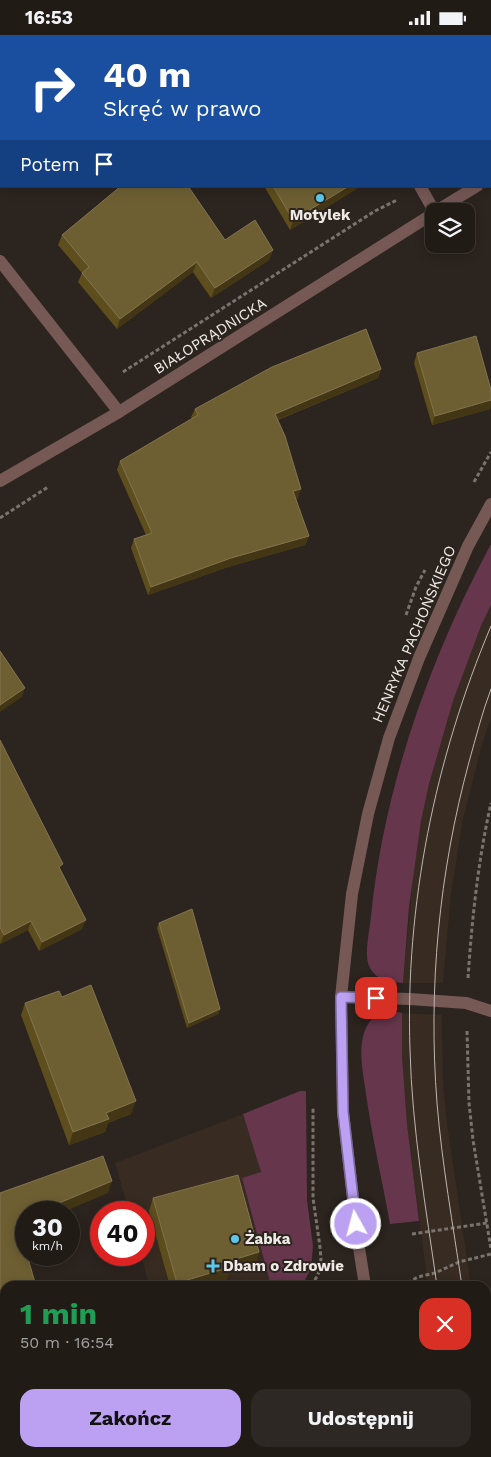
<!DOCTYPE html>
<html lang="pl">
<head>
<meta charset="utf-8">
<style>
	:root { --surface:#211b16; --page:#2d2823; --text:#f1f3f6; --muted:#a2a1a1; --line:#3e3935; --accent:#bca0f2 }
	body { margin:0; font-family:"Work Sans",sans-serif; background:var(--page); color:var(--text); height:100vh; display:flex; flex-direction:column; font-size:19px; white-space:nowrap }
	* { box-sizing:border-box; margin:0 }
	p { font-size:16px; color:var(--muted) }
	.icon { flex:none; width:28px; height:28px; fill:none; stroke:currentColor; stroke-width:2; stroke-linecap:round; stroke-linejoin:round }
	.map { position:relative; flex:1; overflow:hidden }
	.sheet { position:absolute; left:0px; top:1246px; width:491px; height:176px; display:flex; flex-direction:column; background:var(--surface); border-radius:15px 15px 0 0; box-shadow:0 2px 12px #0003,0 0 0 1px var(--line) }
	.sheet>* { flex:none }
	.guide { position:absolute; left:0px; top:0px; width:491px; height:152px; box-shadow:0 2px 12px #0003,0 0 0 1px var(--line); background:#1a4fa0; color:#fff; overflow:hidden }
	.tools { position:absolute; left:425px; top:168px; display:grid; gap:10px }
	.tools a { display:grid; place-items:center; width:50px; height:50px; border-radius:10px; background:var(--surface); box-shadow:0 2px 12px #0003,0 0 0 1px var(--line); font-size:25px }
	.speed { position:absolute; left:15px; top:1166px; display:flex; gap:10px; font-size:25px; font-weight:700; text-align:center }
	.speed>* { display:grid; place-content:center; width:65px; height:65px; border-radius:50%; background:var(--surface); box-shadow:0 2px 12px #0003,0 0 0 1px var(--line); line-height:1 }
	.speed small { font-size:12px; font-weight:400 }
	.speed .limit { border:8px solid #d22; background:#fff; color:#111 }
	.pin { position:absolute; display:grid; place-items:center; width:42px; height:42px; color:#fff; margin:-21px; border-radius:10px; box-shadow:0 2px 8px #0006 }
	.me { position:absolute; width:55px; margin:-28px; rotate:353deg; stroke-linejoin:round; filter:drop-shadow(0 0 4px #0008) }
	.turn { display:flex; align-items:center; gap:18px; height:105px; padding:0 20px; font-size:22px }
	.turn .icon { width:65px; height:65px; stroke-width:2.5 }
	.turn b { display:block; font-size:35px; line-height:42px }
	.then { display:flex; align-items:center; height:48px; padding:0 20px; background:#0003; gap:10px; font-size:19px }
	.round { display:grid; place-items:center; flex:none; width:52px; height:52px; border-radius:15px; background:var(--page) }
	.headline { display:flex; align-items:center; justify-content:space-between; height:85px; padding:0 20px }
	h1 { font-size:30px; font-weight:700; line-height:38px; color:#1e9e55 }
	.primary-button { display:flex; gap:10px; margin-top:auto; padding:10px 20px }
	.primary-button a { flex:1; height:58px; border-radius:15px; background:var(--accent); color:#111; font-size:20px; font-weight:700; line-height:58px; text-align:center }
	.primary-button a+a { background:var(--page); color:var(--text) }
	.status { display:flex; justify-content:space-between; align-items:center; height:35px; padding:0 25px; background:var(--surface); direction:ltr }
	.status svg { height:14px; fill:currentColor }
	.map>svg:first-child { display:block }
	.built { fill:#382b21 }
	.green { fill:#66364c }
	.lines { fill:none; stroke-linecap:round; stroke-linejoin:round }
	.path { stroke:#79726d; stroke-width:3; stroke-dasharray:4 2.5; stroke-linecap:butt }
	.service { stroke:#765855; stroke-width:12 }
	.minor { stroke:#765855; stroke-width:12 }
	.tertiary { stroke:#765855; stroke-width:12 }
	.tram { stroke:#bdb7b3; stroke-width:1 }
	.wall { fill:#5e4e1d }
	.shaded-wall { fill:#433614 }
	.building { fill:#6e5f33; stroke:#82744f }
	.route-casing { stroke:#7a689d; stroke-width:12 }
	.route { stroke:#bca0f2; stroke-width:9 }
	.poi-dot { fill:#5cc7e8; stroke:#2c241e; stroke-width:2 }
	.labels { text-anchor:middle; stroke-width:4; stroke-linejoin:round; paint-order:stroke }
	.poi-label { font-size:15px; font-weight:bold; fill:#efeae6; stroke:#2c241e; text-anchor:start }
	.street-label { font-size:15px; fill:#efeae6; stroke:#2c241e }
</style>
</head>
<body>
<div class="status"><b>16:53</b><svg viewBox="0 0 49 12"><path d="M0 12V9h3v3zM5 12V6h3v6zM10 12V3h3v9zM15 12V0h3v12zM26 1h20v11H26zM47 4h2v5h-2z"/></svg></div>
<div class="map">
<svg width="491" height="1422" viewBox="0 0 491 1422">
	<rect width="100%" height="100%" fill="#2c241e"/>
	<g class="built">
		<polygon points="491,570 491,682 482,709 463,784 451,858 443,948 403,948 414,831 421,786 429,749 453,666 481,591"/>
		<polygon points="402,978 442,980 443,1049 447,1088 471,1251 428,1251 407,1089 402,1021"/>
		<polygon points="243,1079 261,1137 242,1144 271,1251 149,1251 141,1220 144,1220 144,1178 129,1177 115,1128"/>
		<polygon points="486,1354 491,1386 491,1422 453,1422 453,1418 486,1418"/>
	</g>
	<g class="green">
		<path d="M491,509V570L481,591L453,666L429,749L421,786L409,872L403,948C389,947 378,946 370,933C363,921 370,895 371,881C384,751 430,623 491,509Z"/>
		<path d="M392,976L402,978V1021L407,1089L419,1186L390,1189C382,1144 371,1098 365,1052C363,1038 359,1017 363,1002C367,985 375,979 392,976Z"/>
		<polygon points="300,1056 306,1056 307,1165 313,1211 311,1233 302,1251 271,1251 242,1143 261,1137 243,1079"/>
	</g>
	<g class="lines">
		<g class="path">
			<polyline points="123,337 375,176 397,165"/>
			<polyline points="474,447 491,417"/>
			<polyline points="0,483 48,452"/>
			<polyline points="406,580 416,552 425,535"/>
			<path d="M468,943C472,884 478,826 491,768"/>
			<polyline points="467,996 469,1068 473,1105 491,1214"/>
			<polyline points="412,1199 487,1188"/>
			<polyline points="312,1251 319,1237 321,1224 320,1212 313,1163 313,1072"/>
			<polyline points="402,1251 418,1242 435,1238 459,1227 491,1219"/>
		</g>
		<g class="service">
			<polyline points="328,0 329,1"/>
			<polyline points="420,151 434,176"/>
			<polyline points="0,226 119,377"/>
			<polyline points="341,962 410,964 466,968 491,976"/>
		</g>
		<g class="minor">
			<polyline points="490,143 491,143"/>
			<polyline points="436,176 477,151"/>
			<polyline points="0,446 119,377 434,178"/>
			<polyline points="173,1418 174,1422"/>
		</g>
		<g class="tertiary">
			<polyline points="365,1251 358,1206 343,1077 341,962 352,859 368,779 389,703 419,623 468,511 491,469"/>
			<polyline points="0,1408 5,1406"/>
			<polyline points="391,1418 391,1422"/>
		</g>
		<g class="tram">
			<path d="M437,1251C426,1173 412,1094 410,1015C405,870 435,724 491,591"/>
			<path d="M462,1251C453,1190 442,1129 437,1068C428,953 439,838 469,727C476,702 482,678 491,654"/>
			<polyline points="486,1415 487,1422"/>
			<polyline points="462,1418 463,1422"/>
		</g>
	</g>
	<g class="wall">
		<polygon points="264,151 361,151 290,195"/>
		<polygon points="62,200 225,205 273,215 269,225 211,263 193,237 117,294 78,247 82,238 58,210"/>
		<polygon points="417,318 490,374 432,390 414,328"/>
		<polygon points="381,334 378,343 278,385 298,463 295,464 309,501 305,510 228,532 148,560 131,513 134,504 146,500 117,435 120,426 192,384 191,382 195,374"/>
		<polygon points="0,705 60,836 82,894 39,916 28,895 0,909"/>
		<polygon points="159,888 220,974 218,979 187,993 157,893"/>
		<polygon points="62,962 131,1079 108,1088 105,1097 69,1110 21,980 25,968"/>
		<polygon points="153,1163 259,1217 255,1229 229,1237 227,1244 202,1251 170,1251 149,1176"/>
	</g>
	<g class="shaded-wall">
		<polygon points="349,151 361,151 290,195 293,185"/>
		<polygon points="273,215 269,225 211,263 215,253"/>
		<polygon points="197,227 193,237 117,294 120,284"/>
		<polygon points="381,334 378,343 272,387 275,379"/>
		<polygon points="491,365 491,371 490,374 432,390 435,381"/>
		<polygon points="301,454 298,463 290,465 293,456"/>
		<polygon points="309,501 305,510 228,532 148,560 151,552 231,523"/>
		<polygon points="25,653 22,662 0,677 0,670"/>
		<polygon points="86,885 82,894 39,916 42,907"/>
		<polygon points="31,886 28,895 0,909 4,900"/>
		<polygon points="220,974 218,979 187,993 189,988"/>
		<polygon points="136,1066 131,1079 108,1088 105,1097 69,1110 73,1097 106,1078"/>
		<polygon points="112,1146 108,1158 61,1178 35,1178"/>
		<polygon points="26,1181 26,1192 13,1197 18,1184"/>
		<polygon points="259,1217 255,1229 229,1237 227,1244 202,1251 176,1251 177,1248 230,1226"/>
		<polygon points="5,1305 5,1316 0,1318 0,1306"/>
	</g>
	<g class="building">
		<polygon points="491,17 491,65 490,65 490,18"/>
		<polygon points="121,151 188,151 225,205 255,185 273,215 215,253 197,227 120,284 82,238 89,232 62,200"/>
		<polygon points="273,151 349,151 293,185"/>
		<polygon points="366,294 381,334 275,379 285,401 301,454 293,456 309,501 231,523 151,552 134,504 152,498 120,426 198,380 195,374 272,332"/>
		<polygon points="476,301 491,355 491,365 435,381 417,318"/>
		<polygon points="0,616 25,653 0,670"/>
		<polygon points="0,705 63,829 59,832 86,885 42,907 31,886 4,900 0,892"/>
		<polygon points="192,874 220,974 189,988 159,888"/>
		<polygon points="91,950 136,1066 106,1078 109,1084 73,1097 25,968 59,956 62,962"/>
		<polygon points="103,1121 112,1146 35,1178 26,1178 26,1181 18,1184 26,1216 26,1220 27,1220 36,1251 5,1251 5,1305 0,1306 0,1158"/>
		<polygon points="238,1140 259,1217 230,1226 231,1232 177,1248 153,1163"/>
		<polygon points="279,1418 294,1418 295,1422 259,1422 259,1421"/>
	</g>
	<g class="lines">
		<g class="route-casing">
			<polyline id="route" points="356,1189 343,1077 341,962 376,963"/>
		</g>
		<use href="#route" class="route"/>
	</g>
	<g class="poi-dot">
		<circle cx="320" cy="163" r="5"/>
		<circle cx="235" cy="1204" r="5"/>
		<path d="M210.5 1223.5h5v5h5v5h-5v5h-5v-5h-5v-5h5z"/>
	</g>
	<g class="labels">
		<g class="poi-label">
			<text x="320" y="185" text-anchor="middle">Motylek</text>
			<text x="245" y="1209">Żabka</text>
			<text x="223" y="1236">Dbam o Zdrowie</text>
		</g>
		<g class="street-label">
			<text transform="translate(210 301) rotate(-32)" y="5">BIAŁOPRĄDNICKA</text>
			<text transform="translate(414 599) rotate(-67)" y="5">HENRYKA PACHOŃSKIEGO</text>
		</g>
	</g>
</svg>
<div class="tools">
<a><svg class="icon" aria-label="layers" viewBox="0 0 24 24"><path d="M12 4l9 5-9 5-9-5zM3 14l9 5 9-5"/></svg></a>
</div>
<div class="speed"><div>30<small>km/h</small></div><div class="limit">40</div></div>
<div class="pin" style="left:376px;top:963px;background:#d93025"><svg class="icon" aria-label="arrive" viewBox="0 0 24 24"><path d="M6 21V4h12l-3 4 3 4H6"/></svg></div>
<svg class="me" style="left:356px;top:1189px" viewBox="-20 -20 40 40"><circle r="17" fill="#bca0f2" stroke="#fff" stroke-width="3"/><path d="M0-11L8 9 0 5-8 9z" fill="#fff"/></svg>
<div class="guide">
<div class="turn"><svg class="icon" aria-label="right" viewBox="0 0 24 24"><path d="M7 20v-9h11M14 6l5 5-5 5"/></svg><div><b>40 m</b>Skręć w prawo</div></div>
<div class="then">Potem<svg class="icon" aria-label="arrive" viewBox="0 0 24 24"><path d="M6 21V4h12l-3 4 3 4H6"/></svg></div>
</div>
<section class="sheet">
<div class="headline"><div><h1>1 min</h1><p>50 m · 16:54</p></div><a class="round" style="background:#d93025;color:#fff"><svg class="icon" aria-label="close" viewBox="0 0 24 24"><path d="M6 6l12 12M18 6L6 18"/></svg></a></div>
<div class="primary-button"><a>Zakończ</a><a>Udostępnij</a></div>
</section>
</div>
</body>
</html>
